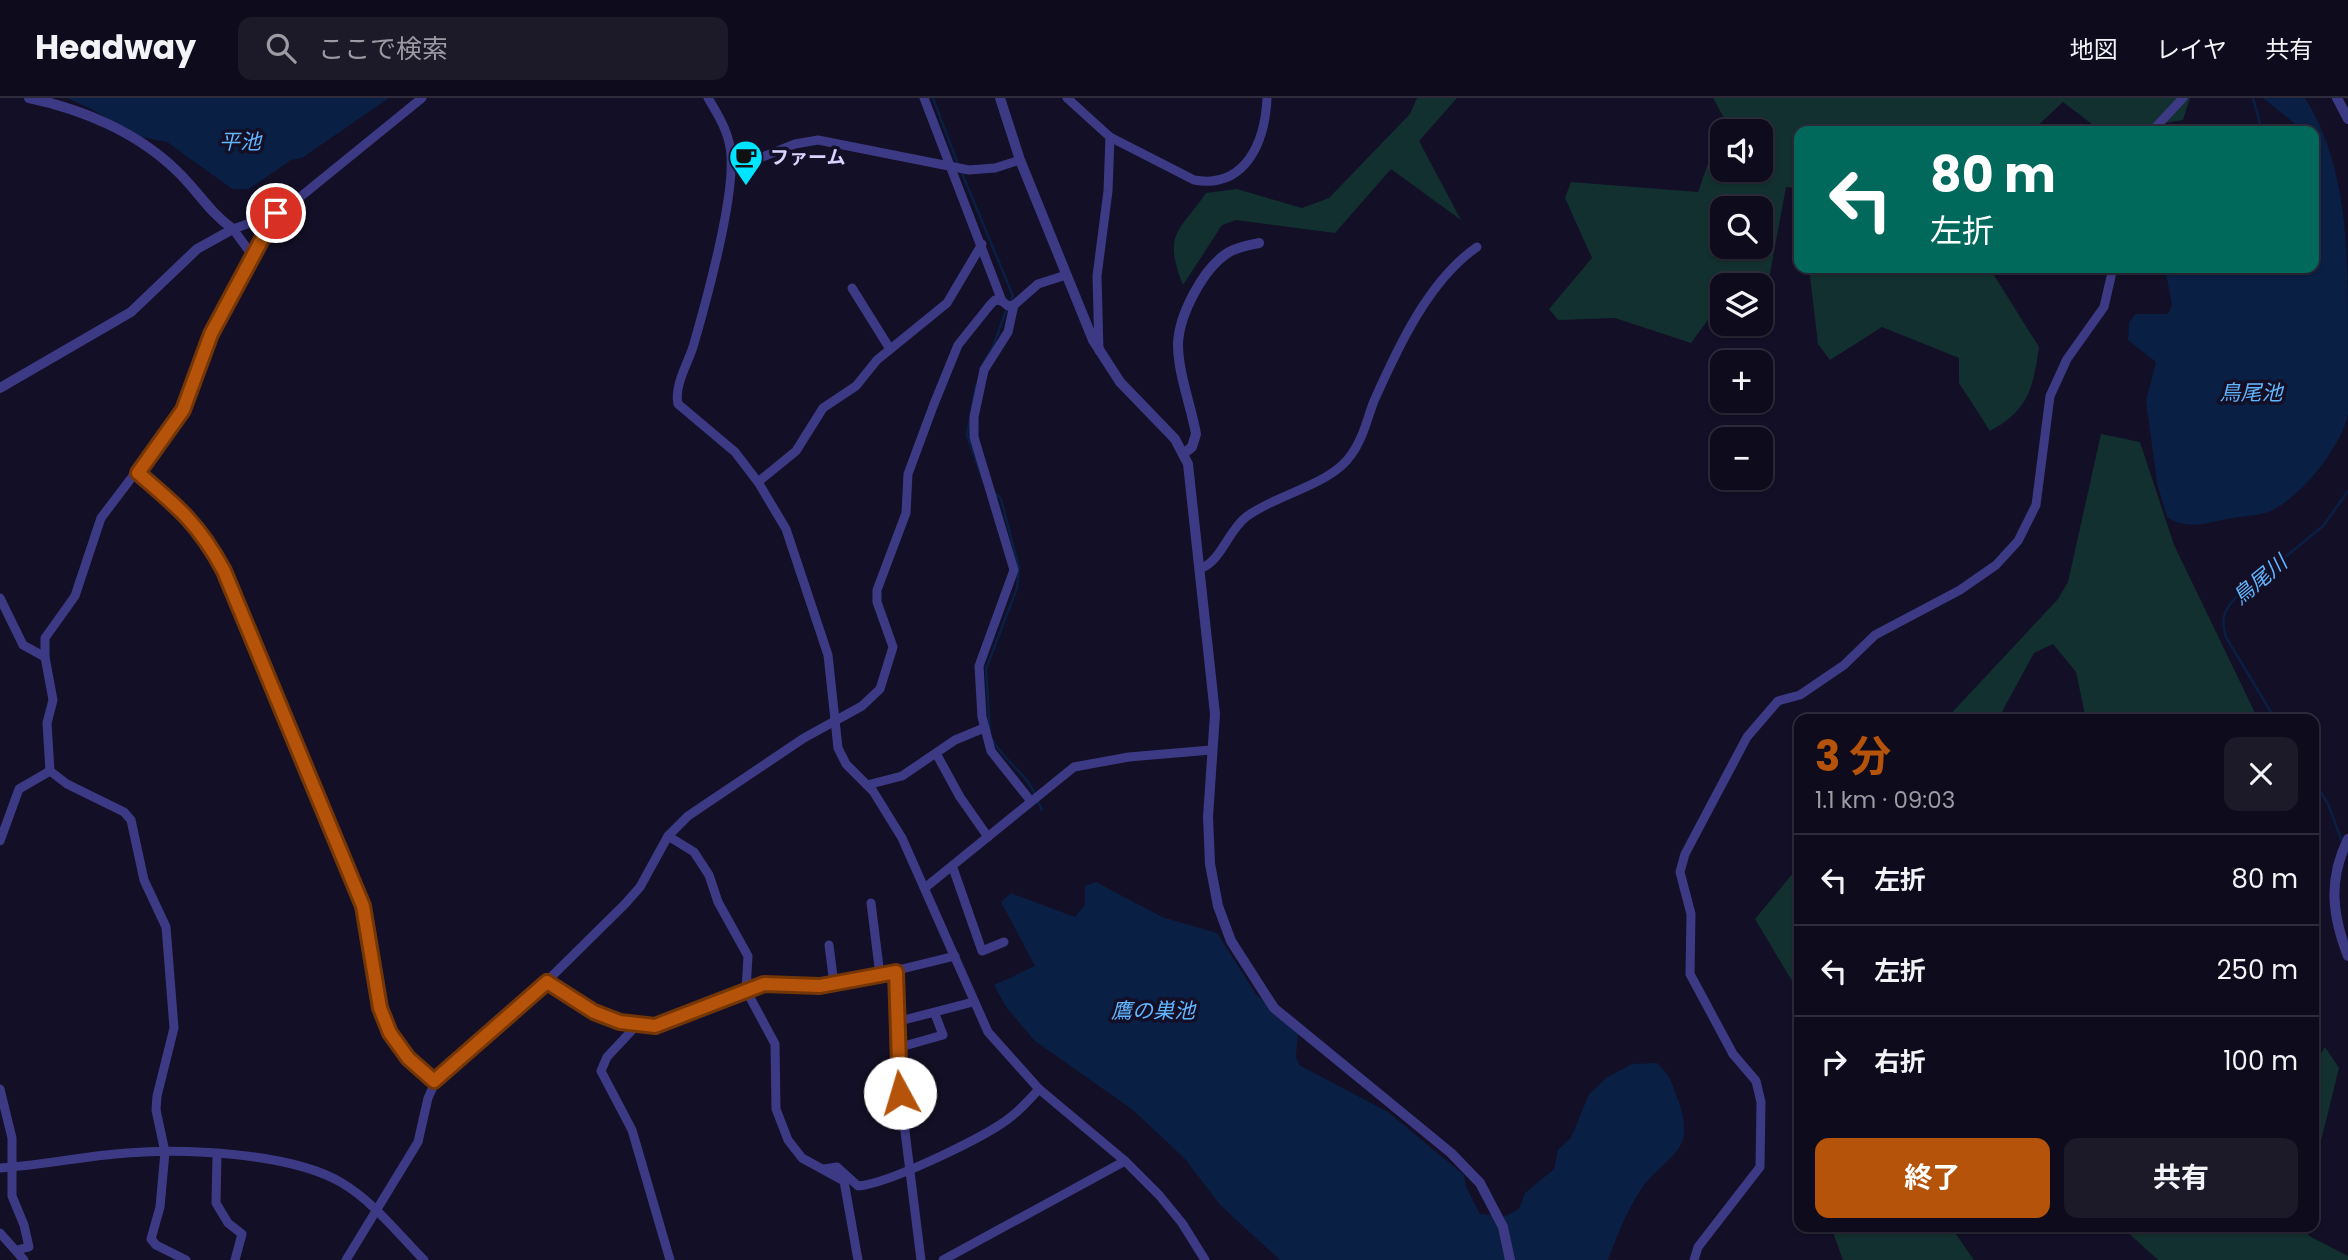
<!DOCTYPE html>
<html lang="ja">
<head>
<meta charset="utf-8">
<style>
	:root { --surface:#0e0b1c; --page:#1c1929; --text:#f1f3f6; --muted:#9b9ba3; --line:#2e2b3b; --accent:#b45309 }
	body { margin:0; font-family:Poppins,"Noto Sans JP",sans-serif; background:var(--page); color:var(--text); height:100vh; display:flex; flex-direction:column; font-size:26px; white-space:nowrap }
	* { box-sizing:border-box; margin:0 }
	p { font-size:23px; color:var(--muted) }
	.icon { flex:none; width:38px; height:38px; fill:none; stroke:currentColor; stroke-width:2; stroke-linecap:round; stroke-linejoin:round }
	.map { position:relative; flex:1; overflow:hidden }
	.panel { position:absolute; left:1794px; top:616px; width:525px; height:518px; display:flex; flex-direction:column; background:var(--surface); border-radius:14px; box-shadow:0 2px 5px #0004,0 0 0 2px var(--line) }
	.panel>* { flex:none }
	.top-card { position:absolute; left:1794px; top:28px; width:525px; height:147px; border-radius:14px; box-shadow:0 2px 5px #0004,0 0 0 2px var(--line); background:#00695c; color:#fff; overflow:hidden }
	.tools { position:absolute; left:1710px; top:21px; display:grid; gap:14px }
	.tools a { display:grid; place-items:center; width:63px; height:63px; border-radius:14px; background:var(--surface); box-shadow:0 2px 5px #0004,0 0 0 2px var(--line); font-size:35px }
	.pin { position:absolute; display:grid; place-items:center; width:60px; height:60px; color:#fff; margin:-30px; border:4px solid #fff; border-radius:50%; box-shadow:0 2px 7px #0007 }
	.me { position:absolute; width:77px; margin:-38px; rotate:354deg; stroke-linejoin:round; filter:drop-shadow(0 0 5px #0008) }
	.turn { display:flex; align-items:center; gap:24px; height:147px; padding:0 21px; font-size:32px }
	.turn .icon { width:91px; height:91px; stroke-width:2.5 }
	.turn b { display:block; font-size:49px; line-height:60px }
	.round { display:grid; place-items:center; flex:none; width:74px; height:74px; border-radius:14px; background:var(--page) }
	.headline { display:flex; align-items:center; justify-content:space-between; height:119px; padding:0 21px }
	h1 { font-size:42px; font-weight:700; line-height:52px; color:var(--accent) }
	.button { display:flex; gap:14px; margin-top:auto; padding:14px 21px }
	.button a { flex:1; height:80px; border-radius:14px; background:var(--accent); color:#fff; font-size:28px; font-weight:700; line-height:80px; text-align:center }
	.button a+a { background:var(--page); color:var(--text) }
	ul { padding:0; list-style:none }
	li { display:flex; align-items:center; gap:21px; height:91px; padding:0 21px; border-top:2px solid var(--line) }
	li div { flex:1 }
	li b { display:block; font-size:26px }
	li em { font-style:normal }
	header { display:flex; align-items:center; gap:42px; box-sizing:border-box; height:98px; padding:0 35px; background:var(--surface); border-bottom:2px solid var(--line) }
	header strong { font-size:33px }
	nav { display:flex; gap:38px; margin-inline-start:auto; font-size:24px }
	.search { width:490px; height:63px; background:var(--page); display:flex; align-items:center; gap:18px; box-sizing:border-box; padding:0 24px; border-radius:14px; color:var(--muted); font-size:26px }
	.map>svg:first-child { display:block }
	.green { fill:#12302f; fill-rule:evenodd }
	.water { fill:#0a1f44 }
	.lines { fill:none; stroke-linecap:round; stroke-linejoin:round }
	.stream { stroke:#0a1f44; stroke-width:2.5 }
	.minor { stroke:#3d3a85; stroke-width:9 }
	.tertiary { stroke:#3d3a85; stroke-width:10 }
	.route-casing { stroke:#753606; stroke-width:18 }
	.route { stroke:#b45309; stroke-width:12 }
	.labels { text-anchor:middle; stroke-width:7; stroke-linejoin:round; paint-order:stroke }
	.poi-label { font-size:19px; font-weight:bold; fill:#d9d4ff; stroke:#130f26; text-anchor:start }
	.water-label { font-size:21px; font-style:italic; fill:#62b6ff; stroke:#130f26 }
</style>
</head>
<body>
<header>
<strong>Headway</strong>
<div class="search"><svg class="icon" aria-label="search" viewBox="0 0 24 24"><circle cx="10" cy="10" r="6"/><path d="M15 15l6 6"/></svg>ここで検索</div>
<nav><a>地図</a><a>レイヤ</a><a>共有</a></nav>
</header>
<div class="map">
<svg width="2348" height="1162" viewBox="0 0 2348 1162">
	<rect width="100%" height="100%" fill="#130f26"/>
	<g class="green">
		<path d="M1417,0H1457L1419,43L1461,122L1391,71L1335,135L1236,122L1222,127L1183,187C1163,136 1178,135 1206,95L1237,91L1302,110L1329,100L1410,16Z"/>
		<path d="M1713,0H2190L2183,22L2118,33H2101L2063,4L2032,33H1799V90L1786,89L1759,235L1737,226H1760V187H1722V220L1710,219L1691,245L1615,220L1558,222L1549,211L1592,160L1565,100L1571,84L1698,94L1724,20ZM1722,33H1760V72H1722ZM1722,110H1760V149H1722Z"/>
		<path d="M1809,170H1998L1992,174L2039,249C2033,290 2029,312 1990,333L1959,285V260L1882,229L1830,262L1818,246Z"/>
		<polygon points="2101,336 2140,344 2174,447 2258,621 2086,621 2076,574 2053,546 2034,555 1998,621 1946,621 2058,501 2068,484"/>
		<polygon points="1799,768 1799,875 1792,883 1755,821"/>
		<polygon points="2325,949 2339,970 2320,1047 2320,1077 2314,1081 2314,967"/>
		<polygon points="1831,1129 1951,1129 1974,1162 1843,1162"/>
		<polygon points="2122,1129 2304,1129 2309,1138 2348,1158 2348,1162 2158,1162"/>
	</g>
	<g class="water">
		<polygon points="67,0 389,0 302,60 291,62 249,91 232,91 167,44 136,38 91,11"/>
		<path d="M2263,0H2305C2348,68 2348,154 2348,235C2348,261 2348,291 2348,316C2342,348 2298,405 2265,415C2255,418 2244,418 2234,420C2211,423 2189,434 2167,419L2157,385L2146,303L2156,264L2128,242L2129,225L2135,216H2168L2172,207L2165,170H2314V33L2299,29Z"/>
		<path d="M1096,784L1162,819L1217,835L1256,896L1298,936L1296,958L1299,967L1388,1014L1464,1077L1466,1089L1480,1116L1506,1118L1519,1111L1525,1095L1554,1071L1558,1052L1571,1040L1589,996L1606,980L1632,966L1657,965C1672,980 1671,983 1678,1002C1698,1057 1666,1055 1640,1093C1626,1114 1617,1138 1608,1162H1280L1221,1108L1185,1061L1133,1012L1035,943L1006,909L994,887L1035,868L1001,804L1011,795L1075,819L1085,807V788Z"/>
	</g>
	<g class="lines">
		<g class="stream">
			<polyline points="933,0 959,69"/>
			<polyline points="2253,0 2262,33"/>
			<polyline points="962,75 1013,198 1010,204"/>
			<polyline points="980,271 993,249 1007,210"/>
			<polyline points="976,287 967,337 984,385"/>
			<path d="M2275,621L2226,539C2221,521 2223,514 2235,500L2323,428L2348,393"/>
			<polyline points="990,635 986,571 1017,490 1019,470 1001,401 994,394"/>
			<path d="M992,641C1003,662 1026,675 1035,696"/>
			<polyline points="2314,683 2328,706 2342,743"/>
			<polyline points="1037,702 1042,712"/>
		</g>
		<g class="minor">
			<path d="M708,0C717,15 727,31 730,49C738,92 706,204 693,249C687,267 674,288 678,306L735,354L758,384L786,431L828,557L838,650L846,666L873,693L902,740L988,934L1039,991L1125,1063L1159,1097L1182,1125L1205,1162"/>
			<polyline points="924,0 1002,203 1008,208 1014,207"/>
			<path d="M1067,0L1110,39L1194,82C1245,91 1265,45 1267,0"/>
			<polyline points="2152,33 2183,0"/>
			<polyline points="732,71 795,46 818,42 969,72 995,70 1020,62"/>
			<polyline points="252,157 233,131 265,120 294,104 422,0"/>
			<polyline points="852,190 890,251"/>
			<polyline points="1099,253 1097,178 1108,93 1110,39"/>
			<path d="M138,375C178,409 199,426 224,473L363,808L380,910L390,935L408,960L434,983"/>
			<polyline points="758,384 796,353 823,310 856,288 877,262 947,205 982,146"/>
			<path d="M1202,470C1222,461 1228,433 1246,419C1276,396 1331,387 1351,357C1363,341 1367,321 1374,303C1398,249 1429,182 1477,149"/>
			<polyline points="0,500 23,547 45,559"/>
			<polyline points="937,657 960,699 988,739"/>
			<polyline points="867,687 902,678 955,642 984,630"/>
			<polyline points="1030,702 991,653 982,619 979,568 1014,472 974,339 974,319 984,272 1008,234 1014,207 1038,186 1066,177"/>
			<polyline points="668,738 694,754 709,777 718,804 748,858 746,892 775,946 776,1011 788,1042 802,1060 844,1083 858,1162"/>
			<polyline points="0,743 19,691 50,673"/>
			<polyline points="953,770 982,853 1004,844"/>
			<polyline points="926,789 1074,669 1129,659 1211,652"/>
			<polyline points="871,805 880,877"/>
			<polyline points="829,847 834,886"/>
			<polyline points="896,874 897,969 921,1162"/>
			<polyline points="546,884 594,914 619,924 655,928 764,886 820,888 845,885 955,858"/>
			<polyline points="896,924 973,904"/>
			<polyline points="637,927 607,959 601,973 632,1032 670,1162"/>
			<polyline points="897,950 943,937 935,916"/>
			<polyline points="0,991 12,1040 12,1098 24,1127 29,1149 17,1152"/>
			<polyline points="217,1057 216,1105 228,1125 242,1136 235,1162"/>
			<path d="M0,1070C43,1067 85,1058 127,1055C185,1050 292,1055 342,1085C373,1103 399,1137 424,1162"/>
			<path d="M824,1071L837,1069L858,1088C888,1086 988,1038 1012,1018C1022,1010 1031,1000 1039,991"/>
			<polyline points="0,1135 24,1162"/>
			<polyline points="186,1162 156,1147 151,1141 160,1109 165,1054 156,1012 157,998 174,930 166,829 144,782 131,722 124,714 67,686 50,673 47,625 53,602 45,559 45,540 75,498 101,420 183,312 211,235 276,115"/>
			<polyline points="346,1162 418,1044 428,1000 439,976 546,884 625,806 640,789 668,738 688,718 804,640 862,608 880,591 893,549 877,504 877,492 906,415 908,376 934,306 958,247 990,207 995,202 1002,203"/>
			<polyline points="943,1162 1125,1063"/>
			<polyline points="1694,1162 1698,1149 1760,1069 1761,1004 1756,983 1733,956 1690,876 1691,816 1680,774 1685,756 1747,639 1778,603 1800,597 1844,567 1875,537 1960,492 1996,467 2018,443 2036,407 2050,298 2067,261 2104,209 2113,170"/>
		</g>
		<g class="tertiary">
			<path d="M29,0C82,11 137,34 177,73C197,92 210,115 233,131"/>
			<polyline points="1000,0 1020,62 1093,242 1120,284 1175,341 1188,366 1215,616 1208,719 1210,766 1218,808 1231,843 1274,910 1451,1055 1480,1085 1503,1129 1510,1162"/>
			<polyline points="2337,0 2348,21"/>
			<polyline points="0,290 131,214 197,151 233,131"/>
			<path d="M1183,356L1192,349L1196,336C1191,307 1178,276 1178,246C1179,217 1203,170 1229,154C1238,149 1249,147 1259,145"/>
			<path d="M2348,741C2328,782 2332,817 2348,858"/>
		</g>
	</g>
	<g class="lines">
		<g class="route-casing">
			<path id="route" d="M276,115L211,236L183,312L138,375C178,409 199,426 224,473L363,808L380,910L390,935L408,960L434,983L547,884L594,914L620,924L655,928L764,886L820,888L896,874L900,995"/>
		</g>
		<use href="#route" class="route"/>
	</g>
	<defs>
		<g id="cafe-pin" transform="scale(1.75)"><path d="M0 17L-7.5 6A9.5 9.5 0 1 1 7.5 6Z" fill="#00e5ff" stroke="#130f26"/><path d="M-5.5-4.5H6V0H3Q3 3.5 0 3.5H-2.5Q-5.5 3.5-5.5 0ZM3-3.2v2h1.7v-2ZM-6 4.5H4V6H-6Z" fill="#111"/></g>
	</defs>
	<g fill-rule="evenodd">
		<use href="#cafe-pin" x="746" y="59"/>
	</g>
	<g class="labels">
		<g class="poi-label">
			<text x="770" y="66">ファーム</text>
		</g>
		<g class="water-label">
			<text x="240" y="51">平池</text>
			<text x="2251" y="302">鳥尾池</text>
			<text transform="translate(2260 482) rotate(-40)" y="7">鳥尾川</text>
			<text x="1153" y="920">鷹の巣池</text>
		</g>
	</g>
</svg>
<div class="tools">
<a><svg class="icon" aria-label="sound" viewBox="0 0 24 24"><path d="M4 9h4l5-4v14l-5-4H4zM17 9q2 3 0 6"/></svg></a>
<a><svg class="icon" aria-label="search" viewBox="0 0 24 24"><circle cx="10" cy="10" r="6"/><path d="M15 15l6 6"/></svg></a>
<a><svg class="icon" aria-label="layers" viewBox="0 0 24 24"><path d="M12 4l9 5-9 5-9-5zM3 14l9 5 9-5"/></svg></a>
<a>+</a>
<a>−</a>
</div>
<div class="pin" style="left:276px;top:115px;background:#d93025"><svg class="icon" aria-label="arrive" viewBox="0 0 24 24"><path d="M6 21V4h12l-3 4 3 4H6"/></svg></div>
<svg class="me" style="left:900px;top:995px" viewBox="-20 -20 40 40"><circle r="19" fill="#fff"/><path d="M0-13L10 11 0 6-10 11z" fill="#b45309"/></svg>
<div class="top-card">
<div class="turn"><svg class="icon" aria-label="left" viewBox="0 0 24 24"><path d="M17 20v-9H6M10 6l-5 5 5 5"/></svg><div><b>80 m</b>左折</div></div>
</div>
<section class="panel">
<div class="headline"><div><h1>3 分</h1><p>1.1 km · 09:03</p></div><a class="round"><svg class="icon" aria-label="close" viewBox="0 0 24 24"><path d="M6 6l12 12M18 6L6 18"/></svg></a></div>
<ul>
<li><svg class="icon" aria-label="left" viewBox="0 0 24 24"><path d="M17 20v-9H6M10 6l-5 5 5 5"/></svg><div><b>左折</b></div><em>80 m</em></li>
<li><svg class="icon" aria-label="left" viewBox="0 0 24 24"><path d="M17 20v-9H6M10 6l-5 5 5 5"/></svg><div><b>左折</b></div><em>250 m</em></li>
<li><svg class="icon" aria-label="right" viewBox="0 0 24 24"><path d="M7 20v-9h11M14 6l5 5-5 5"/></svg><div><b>右折</b></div><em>100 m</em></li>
</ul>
<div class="button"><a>終了</a><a>共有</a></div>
</section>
</div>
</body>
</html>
